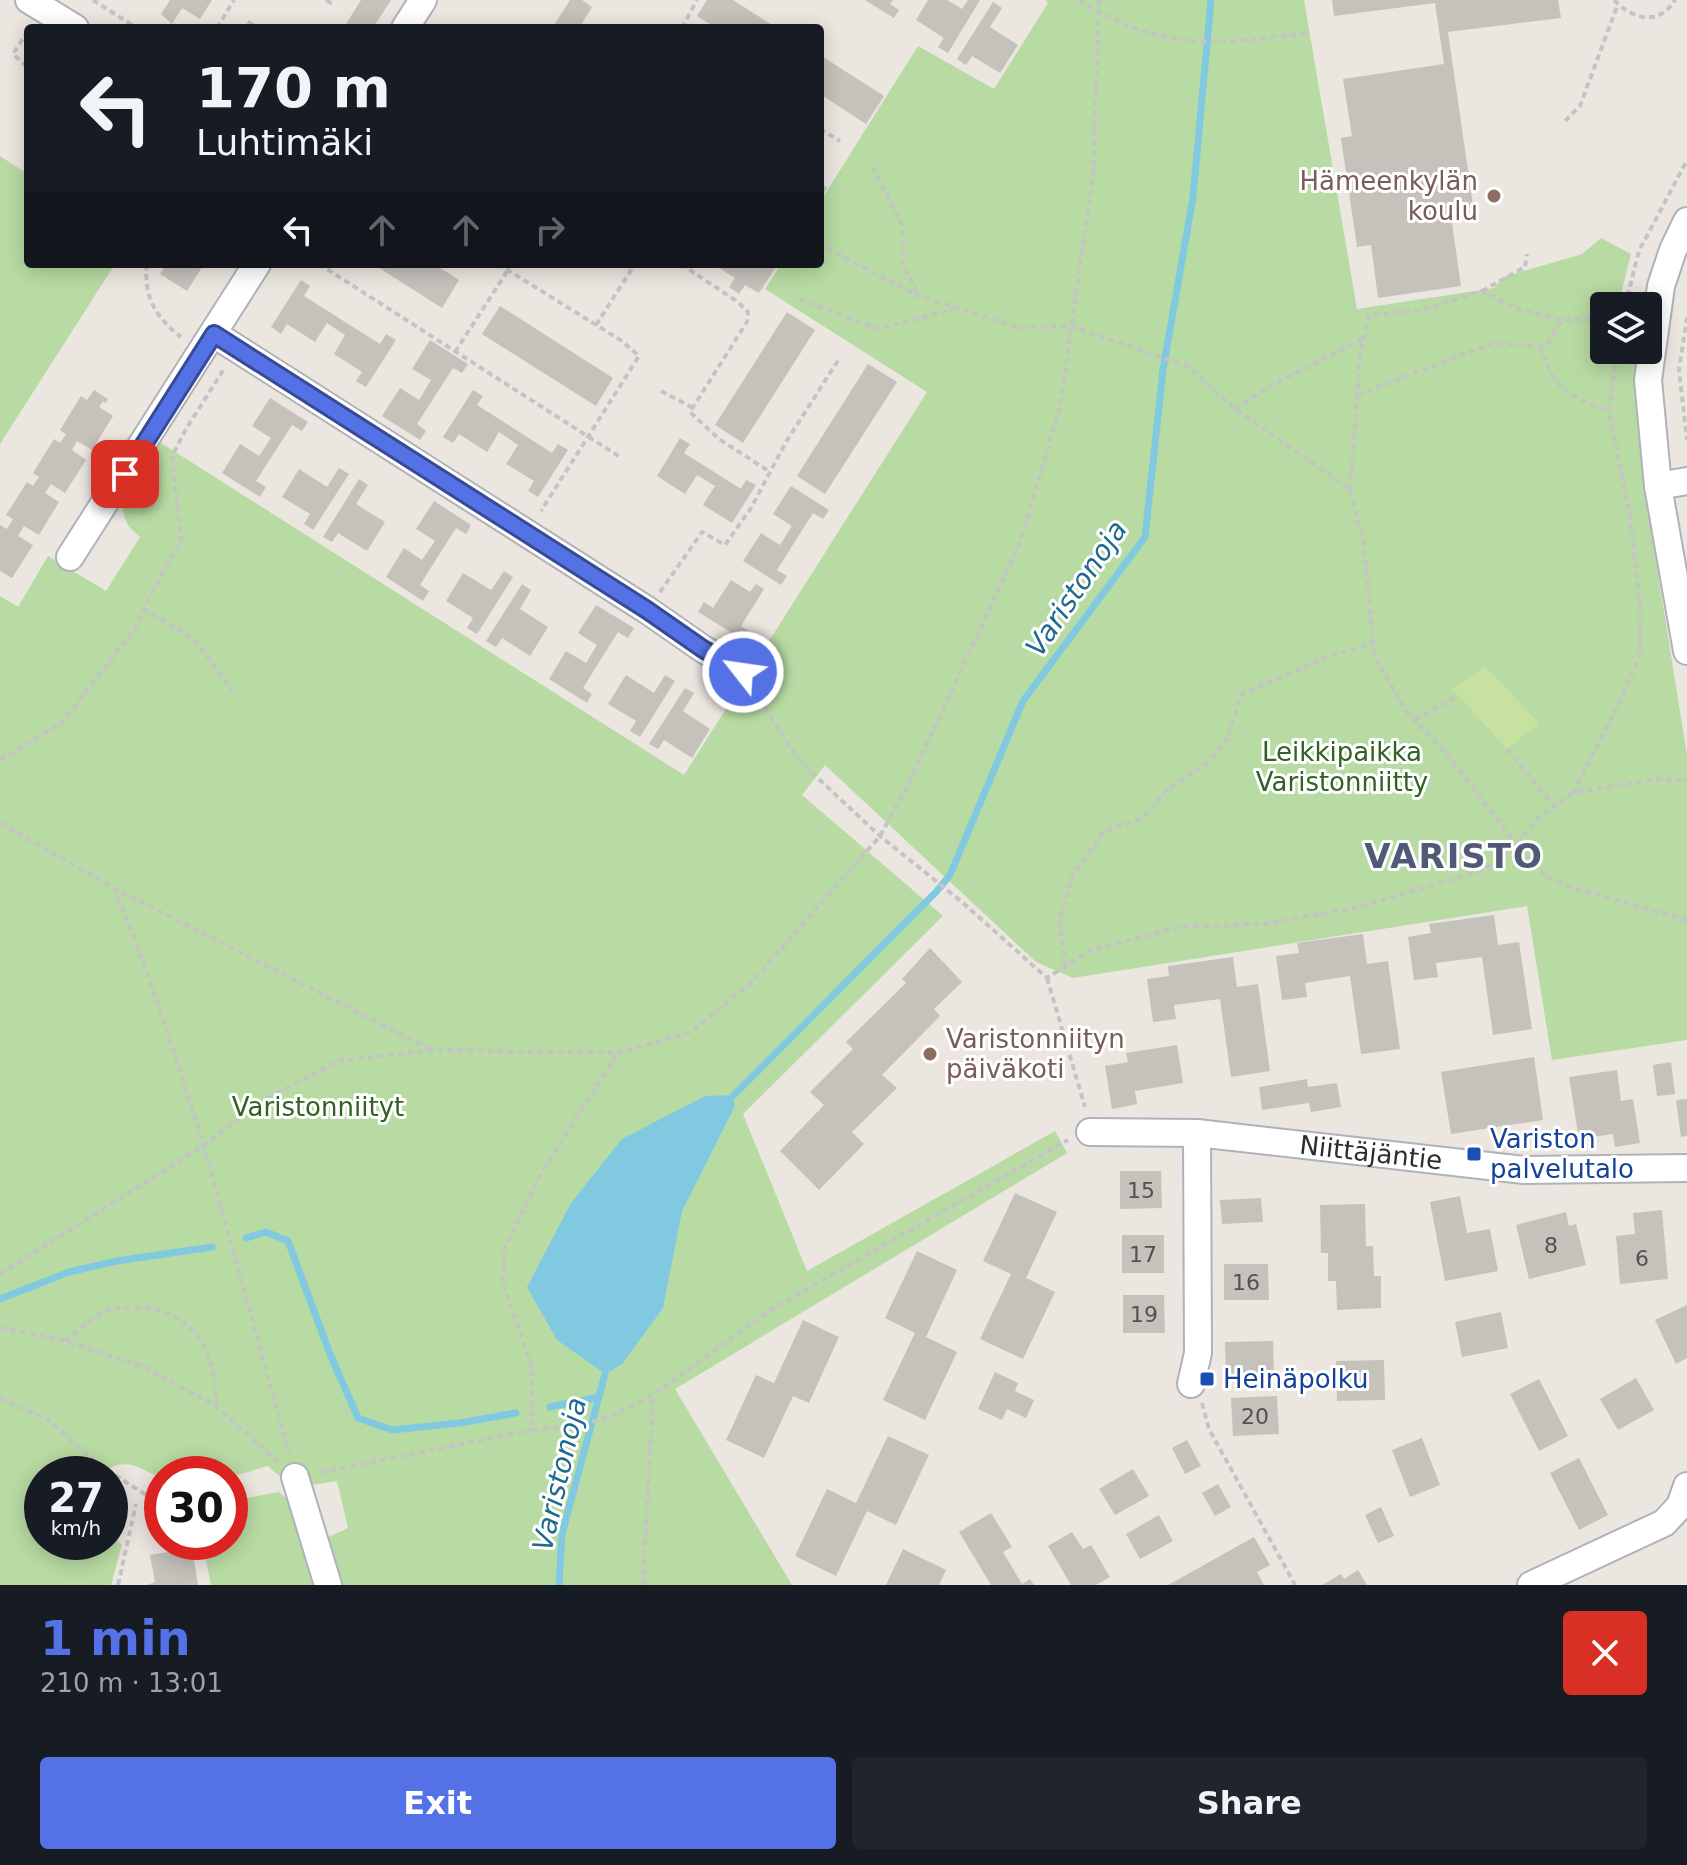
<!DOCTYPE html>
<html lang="en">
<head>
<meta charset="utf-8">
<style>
	:root { --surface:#171b24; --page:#20242c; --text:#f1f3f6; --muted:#9ea1a6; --accent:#5472e5 }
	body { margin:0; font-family:"DejaVu Sans",sans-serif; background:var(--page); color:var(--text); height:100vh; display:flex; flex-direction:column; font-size:30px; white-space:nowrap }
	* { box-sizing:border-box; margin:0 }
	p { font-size:26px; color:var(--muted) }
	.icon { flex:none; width:44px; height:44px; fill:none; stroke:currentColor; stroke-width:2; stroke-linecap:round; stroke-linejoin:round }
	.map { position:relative; height:1585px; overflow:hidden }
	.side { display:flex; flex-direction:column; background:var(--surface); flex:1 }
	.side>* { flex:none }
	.hud { position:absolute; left:24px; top:24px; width:800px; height:244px; border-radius:8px; box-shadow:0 4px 20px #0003; background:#171b24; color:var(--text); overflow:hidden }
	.controls { position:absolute; left:1590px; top:292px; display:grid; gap:16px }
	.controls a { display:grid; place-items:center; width:72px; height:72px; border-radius:8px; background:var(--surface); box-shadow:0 4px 20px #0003; font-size:40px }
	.speed { position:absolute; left:24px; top:1456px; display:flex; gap:16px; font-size:40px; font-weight:700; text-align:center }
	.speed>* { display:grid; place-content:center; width:104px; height:104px; border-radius:50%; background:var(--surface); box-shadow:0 4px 20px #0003; line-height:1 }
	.speed small { font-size:20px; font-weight:400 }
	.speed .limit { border:12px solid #d22; background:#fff; color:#111 }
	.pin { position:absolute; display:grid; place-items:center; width:68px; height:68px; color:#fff; margin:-34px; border-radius:16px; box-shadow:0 4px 12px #0006 }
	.me { position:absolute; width:88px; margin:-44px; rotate:300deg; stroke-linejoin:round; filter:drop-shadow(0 0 6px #0008) }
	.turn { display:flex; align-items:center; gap:28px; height:168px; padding:0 40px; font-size:36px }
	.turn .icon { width:104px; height:104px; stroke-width:2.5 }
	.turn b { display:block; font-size:56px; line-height:68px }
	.lanes { display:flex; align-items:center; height:76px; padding:0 40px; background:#0003; justify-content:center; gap:40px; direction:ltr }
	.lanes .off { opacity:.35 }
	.round { display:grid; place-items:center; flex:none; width:84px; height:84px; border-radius:8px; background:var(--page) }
	.summary { display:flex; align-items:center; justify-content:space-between; height:136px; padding:0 40px }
	h1 { font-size:48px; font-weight:600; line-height:60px; color:var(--accent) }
	.action { display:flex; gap:16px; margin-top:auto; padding:16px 40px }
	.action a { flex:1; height:92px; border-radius:8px; background:var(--accent); color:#fff; font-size:32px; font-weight:600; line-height:92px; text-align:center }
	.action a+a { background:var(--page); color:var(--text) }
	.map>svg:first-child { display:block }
	.green { fill:#b8dba3 }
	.pitch { fill:#c7e1a0 }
	.water { fill:#80c9e1 }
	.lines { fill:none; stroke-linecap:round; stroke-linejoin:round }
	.stream { stroke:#80c9e1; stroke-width:7 }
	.building { fill:#c5c1bb }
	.street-casing { stroke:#b0b2ba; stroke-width:30 }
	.path { stroke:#c4c4c4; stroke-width:4; stroke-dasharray:6 4; stroke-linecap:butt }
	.street { stroke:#fff; stroke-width:26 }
	.route-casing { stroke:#374a95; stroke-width:20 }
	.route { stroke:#5472e5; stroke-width:14 }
	.education-dot { fill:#8d6e63; stroke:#fff; stroke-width:3 }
	.transit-dot { fill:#1a4fb4; stroke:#fff; stroke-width:3 }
	.labels { text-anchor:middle; stroke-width:6; stroke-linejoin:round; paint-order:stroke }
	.number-label { font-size:22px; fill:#525150 }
	.education-label { font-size:26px; fill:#785e54; stroke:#fff; text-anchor:end }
	.park-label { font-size:26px; fill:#326124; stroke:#fff }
	.transit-label { font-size:26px; fill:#164399; stroke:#fff; text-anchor:start }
	.street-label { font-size:26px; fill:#2c2c2c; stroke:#fff }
	.water-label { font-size:28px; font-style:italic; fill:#1e6a8e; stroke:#fff }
	.district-label { font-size:34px; font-weight:bold; letter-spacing:2px; fill:#515977; stroke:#fff }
</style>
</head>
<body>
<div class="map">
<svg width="1687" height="1585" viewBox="0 0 1687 1585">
	<rect width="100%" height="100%" fill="#ece6e0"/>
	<g class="green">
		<path d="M1045,0H1304L1357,309L1494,288L1503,277L1582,254L1601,238L1631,254L1618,306H1604V350H1636L1634,378L1644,486L1687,755V1040L1552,1060L1527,906L1073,978L1036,962L825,765L802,795L943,916L743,1114L807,1271L1055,1131L1067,1153L675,1389L792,1585H336L322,1540L348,1528L337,1481L293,1488L268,1466L230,1477V1474H162V1479C140,1468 123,1455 102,1474H42V1542H110V1534L122,1545L111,1585H0V596L18,607L48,556L106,591L140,537C136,533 129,528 127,523C112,496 145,462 158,441L684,775L927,392L765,289L781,264H820V202L918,46L994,89L1048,3Z"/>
		<polygon points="0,156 28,174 28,264 115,264 0,444"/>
		<polygon points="279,1492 297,1508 320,1585 211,1585 202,1542 230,1542 230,1501"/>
	</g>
	<polygon class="pitch" points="1485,666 1539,723 1507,749 1452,689"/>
	<polygon class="water" points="734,1095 734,1108 682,1211 663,1308 622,1364 605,1374 557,1340 527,1287 571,1203 622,1139 705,1096"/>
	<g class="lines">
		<g class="stream">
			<polyline points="734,1095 936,892 950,875 1023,701 1145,537 1163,370 1193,197 1211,0"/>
			<polyline points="246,1238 266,1232 288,1241 330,1354 358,1418 392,1430 460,1423 516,1413"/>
			<polyline points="0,1299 69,1272 117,1261 212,1247"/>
			<polyline points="550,1407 599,1397"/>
			<polyline points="559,1585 562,1534 605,1374"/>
		</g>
	</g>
	<g class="building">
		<polygon points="170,0 212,0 200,19 182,8 172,24 161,14"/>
		<polygon points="361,0 391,0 373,28 352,28 346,24"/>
		<polygon points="570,0 582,0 592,7 579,28 552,28"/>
		<polygon points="707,0 733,0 777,28 716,28 697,16"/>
		<polygon points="865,0 893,0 890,4 899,10 894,18"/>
		<polygon points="928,0 947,0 962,9 968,0 980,0 948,53 938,47 944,38 916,20"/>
		<polygon points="1332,0 1558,0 1561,18 1448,32 1473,205 1450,209 1461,286 1378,298 1371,245 1357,247 1341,138 1352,136 1343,79 1444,64 1435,3 1334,16"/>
		<polygon points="993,2 1002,8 990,27 1018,45 1000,73 972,56 966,65 957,59"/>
		<polygon points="249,20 261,28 244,28"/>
		<polygon points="820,55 884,96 866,124 820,94"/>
		<polygon points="820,183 827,188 820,199"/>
		<polygon points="166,264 204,264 187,291 160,274"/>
		<polygon points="373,264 434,264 459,280 442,308"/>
		<polygon points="713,264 778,264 759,293 745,285 739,294 729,287 735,278"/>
		<polygon points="301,280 310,286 304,296 380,344 386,334 396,340 366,387 356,381 362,372 334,354 345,335 327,323 315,342 287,324 281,334 271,327"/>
		<polygon points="500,306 613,378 596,406 482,334"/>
		<polygon points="787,312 815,330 743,443 715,425"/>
		<polygon points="430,340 468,364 462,373 453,368 417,424 426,431 420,440 382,416 400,388 419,400 431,380 412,369"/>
		<polygon points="868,364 897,382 825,494 797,476"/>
		<polygon points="94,390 108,399 106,403 103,401 99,407 113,416 92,450 77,441 72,450 86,460 65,493 51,484 45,493 59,502 39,535 24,526 18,536 33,545 12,578 0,571 0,525 7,529 13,519 6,515 27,482 33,486 39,477 33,473 54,439 60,443 66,434 60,430 81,396 87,400"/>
		<polygon points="473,390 483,396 477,405 552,453 558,444 568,450 538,497 528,491 534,481 506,464 518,445 499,432 487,452 459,434 453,443 443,437"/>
		<polygon points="270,398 308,422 302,431 292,425 256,481 266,487 260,497 222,473 240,444 259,456 271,438 252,426"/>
		<polygon points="680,438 690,444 684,453 741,489 746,480 756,485 732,523 703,505 715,486 697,475 685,494 657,476"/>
		<polygon points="339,468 349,474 313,530 304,524 310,514 282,497 299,469 327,487"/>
		<polygon points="359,479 368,485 356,504 385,522 367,551 338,533 332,542 323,537"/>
		<polygon points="791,486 829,510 823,519 813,513 777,570 787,576 781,585 743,561 761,533 780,545 792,526 773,514"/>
		<polygon points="434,501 471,525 466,534 456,528 420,585 429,591 423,601 386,577 404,548 422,560 435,541 416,529"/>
		<polygon points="504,571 513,577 477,634 467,628 473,618 446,601 463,573 491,590"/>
		<polygon points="731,580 750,592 756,584 764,589 741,626 751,633 745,641 698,612 704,602 713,608"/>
		<polygon points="522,584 531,590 520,609 548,627 530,656 502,638 496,647 486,641"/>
		<polygon points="596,605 634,628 628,638 618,632 583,688 592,694 587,703 549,679 566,651 586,663 597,645 578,633"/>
		<polygon points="626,675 654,693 665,675 675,681 640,737 630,731 636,721 608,704"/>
		<polygon points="685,688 694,693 683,711 710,729 692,758 664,740 658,749 649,744"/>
		<polygon points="1494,915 1498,945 1519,942 1532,1029 1493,1035 1482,957 1436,963 1438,977 1414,980 1408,937 1431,933 1429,924"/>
		<polygon points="1363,934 1367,964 1388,961 1400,1049 1361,1054 1350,976 1305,983 1307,997 1282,1000 1276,956 1299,953 1297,943"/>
		<polygon points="930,948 962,982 934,1009 940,1016 882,1075 897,1088 852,1132 864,1144 819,1190 780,1151 824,1105 810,1092 853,1049 846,1042 906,983 902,979"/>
		<polygon points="1233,957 1237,987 1258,984 1270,1071 1231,1077 1220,999 1174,1005 1176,1019 1153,1022 1147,979 1169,976 1168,966"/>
		<polygon points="1177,1045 1183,1083 1135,1091 1137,1104 1112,1109 1105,1066 1128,1062 1126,1053"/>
		<polygon points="1534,1057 1543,1120 1451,1134 1441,1072"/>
		<polygon points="1671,1062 1675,1094 1657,1096 1653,1065"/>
		<polygon points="1617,1070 1621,1101 1633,1099 1640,1143 1615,1147 1613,1134 1579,1139 1569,1077"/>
		<polygon points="1307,1079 1308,1087 1337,1083 1341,1107 1311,1112 1309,1103 1262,1110 1259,1087"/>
		<polygon points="1687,1099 1687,1136 1681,1137 1676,1100"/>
		<polygon points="1120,1171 1161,1171 1162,1208 1120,1209"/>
		<polygon points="1015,1193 1057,1212 1026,1278 1055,1292 1023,1359 980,1339 1011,1274 983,1261"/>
		<polygon points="1460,1196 1467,1233 1490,1229 1498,1271 1445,1281 1430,1202"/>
		<polygon points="1261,1198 1263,1222 1222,1224 1220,1200"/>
		<polygon points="1365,1204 1366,1246 1373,1246 1374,1276 1381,1276 1381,1308 1337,1310 1336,1281 1328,1281 1328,1253 1321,1253 1320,1205"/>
		<polygon points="1662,1210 1668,1279 1620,1284 1616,1236 1635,1234 1633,1213"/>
		<polygon points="1566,1212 1569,1226 1576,1224 1586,1265 1529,1279 1516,1225"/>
		<rect x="1122" y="1235" width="42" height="38"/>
		<polygon points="917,1251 957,1270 926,1337 957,1352 925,1420 883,1400 915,1333 885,1318"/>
		<polygon points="1224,1264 1268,1264 1269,1300 1224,1300"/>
		<polygon points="1123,1295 1164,1295 1165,1333 1123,1333"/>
		<polygon points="1687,1305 1687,1358 1676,1364 1655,1320"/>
		<polygon points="1501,1312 1508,1348 1462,1357 1455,1322"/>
		<polygon points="803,1320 839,1337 809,1403 793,1396 764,1458 726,1440 756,1375 774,1383"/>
		<polygon points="1273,1341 1274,1375 1226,1376 1225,1342"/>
		<polygon points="1384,1360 1385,1400 1337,1401 1336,1361"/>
		<polygon points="995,1372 1018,1383 1015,1391 1034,1400 1026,1418 1007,1409 1002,1420 978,1409"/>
		<polygon points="1636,1378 1654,1410 1618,1430 1600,1399"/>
		<polygon points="1539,1379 1568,1436 1539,1451 1510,1394"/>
		<polygon points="1277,1396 1279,1434 1233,1436 1231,1398"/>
		<polygon points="888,1436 929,1455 896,1525 867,1511 836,1576 795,1556 827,1489 856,1503"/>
		<polygon points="1422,1438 1440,1485 1410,1497 1392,1450"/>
		<polygon points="1187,1440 1201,1466 1185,1474 1172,1448"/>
		<polygon points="1579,1458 1608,1515 1579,1530 1550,1473"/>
		<polygon points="1133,1469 1149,1496 1115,1515 1099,1489"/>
		<polygon points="1218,1484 1231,1507 1215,1516 1202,1493"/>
		<polygon points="1381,1507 1394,1536 1378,1543 1365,1515"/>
		<polygon points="991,1513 1012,1547 1003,1552 1022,1584 1030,1579 1034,1585 991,1585 959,1532"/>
		<polygon points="1159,1515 1173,1541 1140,1559 1126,1534"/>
		<polygon points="1072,1532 1083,1549 1091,1545 1110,1577 1096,1585 1071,1585 1048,1546"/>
		<polygon points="1254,1537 1270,1565 1257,1572 1264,1585 1168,1585"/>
		<polygon points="192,1548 198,1585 147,1585 155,1582 150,1555"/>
		<polygon points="903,1549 946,1570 939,1585 886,1585"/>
		<polygon points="1358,1570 1367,1585 1322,1585 1341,1574 1344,1579"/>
	</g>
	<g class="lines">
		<g class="street-casing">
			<g id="street">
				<polyline points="29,0 75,28"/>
				<polyline points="405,28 423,0"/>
				<polyline points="1687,221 1673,250 1661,286 1648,380 1658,486 1687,651"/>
				<polyline points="214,334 647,610 703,649 743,672"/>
				<polyline points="1658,486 1687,481"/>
				<polyline points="70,557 257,264"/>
				<path id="s1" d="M1090,1132L1197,1133L1524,1170L1687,1168"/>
				<polyline points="1191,1384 1198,1353 1197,1133"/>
				<polyline points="295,1477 328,1585"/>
				<polyline points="1531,1585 1664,1523 1680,1506 1687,1486"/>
			</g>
		</g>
		<g class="path">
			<polyline points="93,0 137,28"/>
			<polyline points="326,0 331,3 333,0"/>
			<path d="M1079,0C1163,53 1216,44 1309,33"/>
			<path d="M1614,0C1633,20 1659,26 1675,0"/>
			<polyline points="499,27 500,28"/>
			<polyline points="217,28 234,0"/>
			<polyline points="682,28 697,0"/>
			<polyline points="28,31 13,54 28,68"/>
			<polyline points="1565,121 1580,106 1618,4"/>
			<polyline points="820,129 840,141"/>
			<polyline points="873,167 903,228 903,264 918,294"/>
			<polyline points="820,241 828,249 919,296 1021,328 1071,326 1187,366 1235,409 1350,489 1364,544 1374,656 1406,711 1450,758 1516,844 1545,876 1570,887 1687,920"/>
			<path d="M147,264C143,296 156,318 181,337"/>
			<polyline points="319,264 620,457"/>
			<polyline points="498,264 622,341 639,356 541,511"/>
			<polyline points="681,264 738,302 748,312 747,322 690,412 719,439 770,472"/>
			<polyline points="1482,291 1525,267 1527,254"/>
			<polyline points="799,299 878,329 955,309"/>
			<polyline points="1625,306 1639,251 1687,160"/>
			<polyline points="1687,317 1679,370 1687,440"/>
			<polyline points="596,325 635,264"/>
			<path d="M1540,346C1555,392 1567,393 1609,412"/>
			<polyline points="455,352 508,270"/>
			<polyline points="661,391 693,408"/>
			<polyline points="1357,395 1493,343 1540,346 1550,341 1561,320"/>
			<polyline points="1235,409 1270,386 1364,338"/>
			<polyline points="1350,489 1360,355 1369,315 1419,311 1482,291 1515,308 1561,320 1604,319"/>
			<polyline points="660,592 702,532 725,545 751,508 786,442 839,359"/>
			<polyline points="143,609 194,639 233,691"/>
			<polyline points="754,691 793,751 808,769 880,836 962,902 1047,978 1089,951 1179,927 1265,924 1354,908 1482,871 1516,844 1539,817 1573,793 1655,779 1687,780"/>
			<polyline points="1415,720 1458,696"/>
			<polyline points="1507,749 1553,805"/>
			<polyline points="0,760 62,723 138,624 143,609 181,540 172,456 186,429 224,369"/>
			<polyline points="1573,793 1619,704 1640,654 1640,605 1630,517 1609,412 1617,350"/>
			<polyline points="0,823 114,888 430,1049"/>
			<path d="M114,888C189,1070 236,1264 289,1454"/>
			<polyline points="1066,966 1059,921 1073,875 1103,832 1144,817 1165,791 1211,760 1226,740 1242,694 1331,655 1373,644"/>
			<polyline points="1047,978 1085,1107"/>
			<polyline points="0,1274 203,1146 262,1101 338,1061 432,1050 618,1053 691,1032 753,981 880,836 908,785 1020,543 1060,407 1093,175 1099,0"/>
			<polyline points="0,1328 56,1338 144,1367 216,1406 278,1462"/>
			<path d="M65,1341C76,1333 88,1321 100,1314C115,1306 133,1306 149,1308C200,1317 216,1358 216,1405"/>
			<polyline points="0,1398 47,1419 100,1466 156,1501"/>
			<polyline points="1202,1403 1209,1429 1295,1585"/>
			<polyline points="533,1430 580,1425 612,1416 653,1395 772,1309 1068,1140"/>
			<polyline points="321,1472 533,1430 532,1367 503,1284 504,1249 541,1173 618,1053"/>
			<polyline points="118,1585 136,1504"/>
			<polyline points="643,1585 653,1395"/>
		</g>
		<use href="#street" class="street"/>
	</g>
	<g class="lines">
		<g class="route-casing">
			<polyline id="route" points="125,474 214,334 647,610 703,649 743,672"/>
		</g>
		<use href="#route" class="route"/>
	</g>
	<g class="education-dot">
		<circle cx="1494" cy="196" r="8"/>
		<circle cx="930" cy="1054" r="8"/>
	</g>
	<g class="transit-dot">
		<rect x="1466" y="1146" width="16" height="16" rx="4"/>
		<rect x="1199" y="1371" width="16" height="16" rx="4"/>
	</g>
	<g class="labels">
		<g class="number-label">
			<text x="1141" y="1198">15</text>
			<text x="1551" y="1253">8</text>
			<text x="1143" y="1262">17</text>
			<text x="1642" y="1266">6</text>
			<text x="1246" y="1290">16</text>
			<text x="1144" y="1322">19</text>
			<text x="1255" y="1424">20</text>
		</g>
		<g class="education-label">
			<text x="1478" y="190">Hämeenkylän<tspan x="1478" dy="30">koulu</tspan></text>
			<text x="946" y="1048" text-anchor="start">Varistonniityn<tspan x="946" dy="30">päiväkoti</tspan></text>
		</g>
		<g class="park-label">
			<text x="1342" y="761">Leikkipaikka<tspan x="1342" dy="30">Varistonniitty</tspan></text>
			<text x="318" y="1116">Varistonniityt</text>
		</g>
		<g class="transit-label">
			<text x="1490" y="1148">Variston<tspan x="1490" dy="30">palvelutalo</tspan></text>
			<text x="1223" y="1388">Heinäpolku</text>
		</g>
		<g class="street-label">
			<text dy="9" stroke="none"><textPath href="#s1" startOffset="282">Niittäjäntie</textPath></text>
		</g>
		<g class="water-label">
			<text transform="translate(1076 588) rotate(-56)" y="10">Varistonoja</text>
			<text transform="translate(559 1474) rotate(-77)" y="10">Varistonoja</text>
		</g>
		<g class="district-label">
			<text x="1454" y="868">VARISTO</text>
		</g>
	</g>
</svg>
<div class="controls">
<a><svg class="icon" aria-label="layers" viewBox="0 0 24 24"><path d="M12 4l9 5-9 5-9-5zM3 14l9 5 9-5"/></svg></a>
</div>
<div class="speed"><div>27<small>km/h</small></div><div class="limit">30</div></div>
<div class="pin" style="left:125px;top:474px;background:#d93025"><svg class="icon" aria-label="arrive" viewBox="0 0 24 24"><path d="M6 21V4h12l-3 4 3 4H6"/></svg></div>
<svg class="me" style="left:743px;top:672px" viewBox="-20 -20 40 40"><circle r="17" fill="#5472e5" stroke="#fff" stroke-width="3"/><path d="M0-11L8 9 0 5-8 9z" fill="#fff"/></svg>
<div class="hud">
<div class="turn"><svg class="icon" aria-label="left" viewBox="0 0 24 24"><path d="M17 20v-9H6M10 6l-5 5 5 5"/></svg><div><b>170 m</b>Luhtimäki</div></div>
<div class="lanes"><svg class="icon" aria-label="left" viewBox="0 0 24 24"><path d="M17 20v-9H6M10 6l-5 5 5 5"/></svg><svg class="icon off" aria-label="ahead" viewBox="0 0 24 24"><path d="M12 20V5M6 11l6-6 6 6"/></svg><svg class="icon off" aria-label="ahead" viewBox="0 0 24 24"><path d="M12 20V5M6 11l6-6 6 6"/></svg><svg class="icon off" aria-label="right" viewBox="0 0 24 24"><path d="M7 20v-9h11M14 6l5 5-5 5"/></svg></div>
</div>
</div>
<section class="side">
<div class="summary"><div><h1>1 min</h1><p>210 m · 13:01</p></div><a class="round" style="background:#d93025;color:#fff"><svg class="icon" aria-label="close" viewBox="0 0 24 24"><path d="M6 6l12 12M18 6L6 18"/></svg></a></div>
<div class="action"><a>Exit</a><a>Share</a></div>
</section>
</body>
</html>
